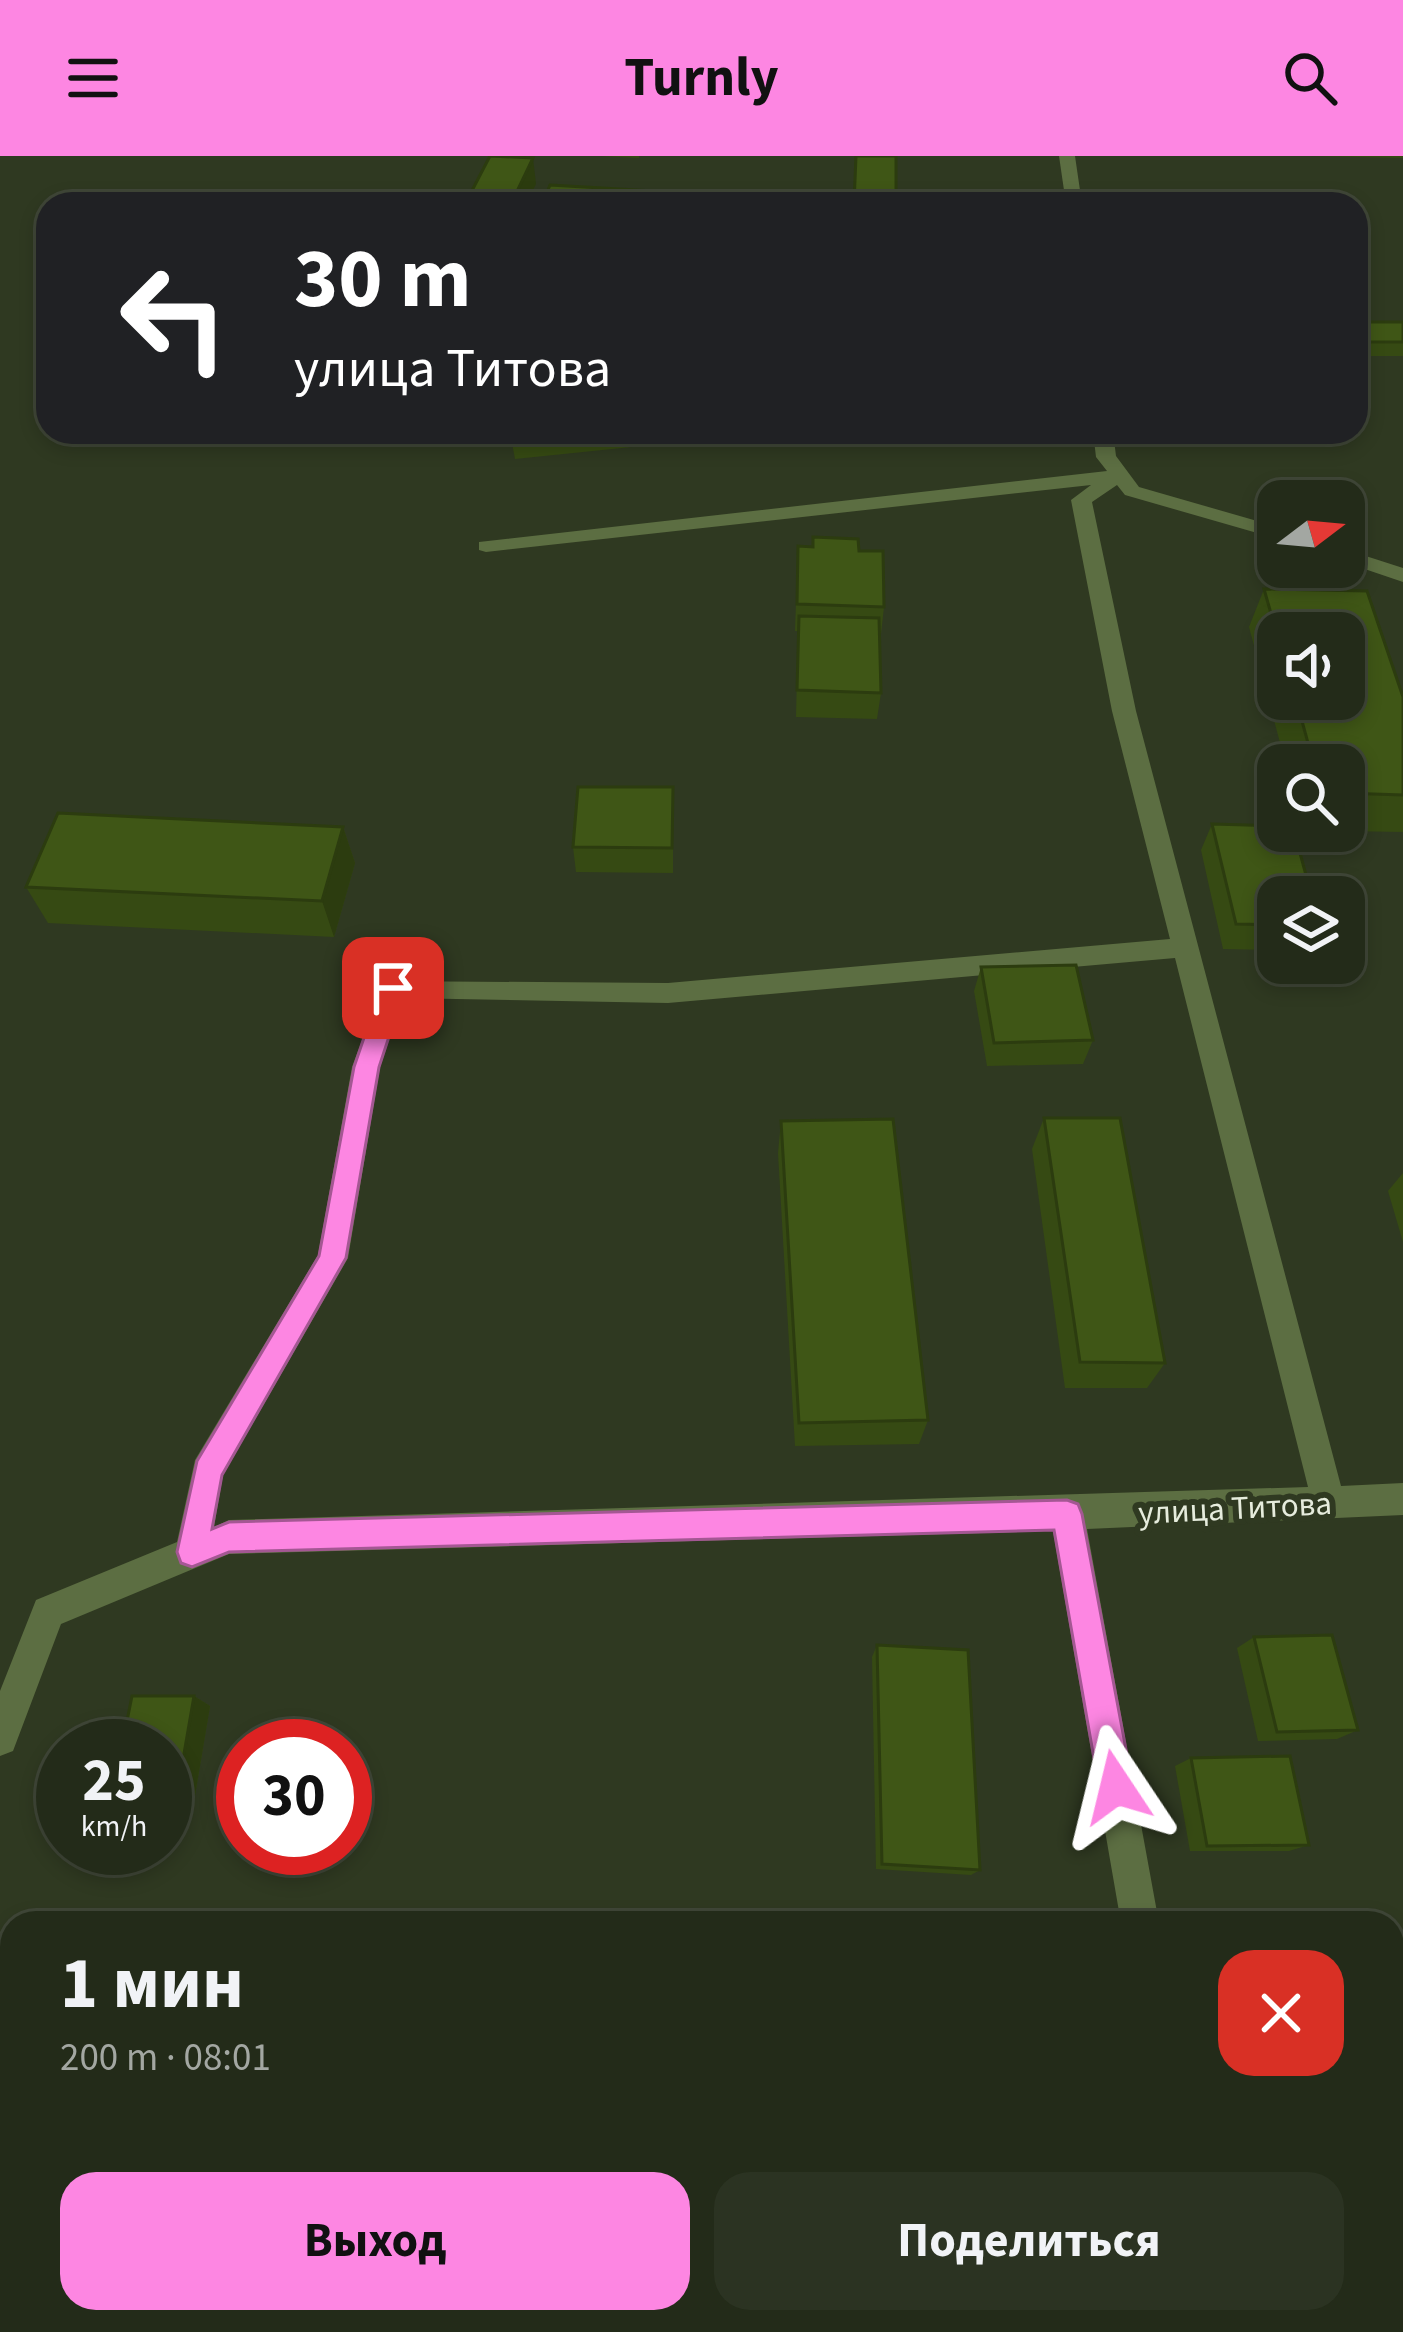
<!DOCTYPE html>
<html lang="ru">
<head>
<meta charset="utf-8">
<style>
	:root { --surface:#232b19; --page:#2b3322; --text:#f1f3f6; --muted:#a3a7a2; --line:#404738; --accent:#fd86e2 }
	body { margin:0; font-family:"Source Sans 3",sans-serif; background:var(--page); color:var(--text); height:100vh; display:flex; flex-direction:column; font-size:45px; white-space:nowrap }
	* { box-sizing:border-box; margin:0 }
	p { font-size:39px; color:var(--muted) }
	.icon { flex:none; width:66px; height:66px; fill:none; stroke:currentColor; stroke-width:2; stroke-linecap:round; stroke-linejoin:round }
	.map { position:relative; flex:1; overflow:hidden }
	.details { position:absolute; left:0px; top:1755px; width:1404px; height:423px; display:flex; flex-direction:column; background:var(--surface); border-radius:36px 36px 0 0; box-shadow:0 6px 18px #0003,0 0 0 3px var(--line) }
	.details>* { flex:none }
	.top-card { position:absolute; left:36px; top:36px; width:1332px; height:252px; border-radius:36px; box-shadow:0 6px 18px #0003,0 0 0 3px var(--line); background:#202124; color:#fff; overflow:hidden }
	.needle { width:78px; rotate:74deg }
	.fabs { position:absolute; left:1257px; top:324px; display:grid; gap:24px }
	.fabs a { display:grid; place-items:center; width:108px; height:108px; border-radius:24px; background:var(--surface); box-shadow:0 6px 18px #0003,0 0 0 3px var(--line); font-size:60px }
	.speed { position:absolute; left:36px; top:1563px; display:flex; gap:24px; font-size:60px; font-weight:700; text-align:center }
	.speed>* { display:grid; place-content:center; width:156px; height:156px; border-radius:50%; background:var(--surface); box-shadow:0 6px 18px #0003,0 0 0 3px var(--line); line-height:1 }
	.speed small { font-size:30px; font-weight:400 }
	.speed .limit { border:18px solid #d22; background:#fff; color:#111 }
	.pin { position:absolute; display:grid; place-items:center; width:102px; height:102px; color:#fff; margin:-51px; border-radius:24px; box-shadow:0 6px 18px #0006 }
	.me { position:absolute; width:132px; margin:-66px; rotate:350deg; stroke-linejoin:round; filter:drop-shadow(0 0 9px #0008) }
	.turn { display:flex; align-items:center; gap:42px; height:252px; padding:0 60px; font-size:54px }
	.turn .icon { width:156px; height:156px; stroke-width:2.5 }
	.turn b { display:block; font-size:84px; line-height:102px }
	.round { display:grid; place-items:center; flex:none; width:126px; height:126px; border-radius:36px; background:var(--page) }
	.head { display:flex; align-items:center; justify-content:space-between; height:204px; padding:0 60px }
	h1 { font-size:72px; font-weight:700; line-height:90px }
	.button { display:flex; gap:24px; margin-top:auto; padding:24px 60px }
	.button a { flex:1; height:138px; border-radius:36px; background:var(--accent); color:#111; font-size:48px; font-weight:700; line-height:138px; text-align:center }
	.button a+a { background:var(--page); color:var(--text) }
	header { display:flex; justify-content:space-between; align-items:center; height:156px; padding:0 60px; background:var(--accent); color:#111; font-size:54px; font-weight:700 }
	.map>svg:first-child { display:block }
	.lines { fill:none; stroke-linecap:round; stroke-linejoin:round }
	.minor { fill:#5c6e42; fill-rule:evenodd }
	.wall { fill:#364a13; fill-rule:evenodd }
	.shaded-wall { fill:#2c3c0f }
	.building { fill:#3f5616; stroke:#2c3c0f; stroke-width:3 }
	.route { fill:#fd86e2; stroke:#a45793; stroke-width:3 }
	.labels { text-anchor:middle; stroke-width:12; stroke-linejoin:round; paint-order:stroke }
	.street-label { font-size:33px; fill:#e6ecdd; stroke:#2f3921 }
</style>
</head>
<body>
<header><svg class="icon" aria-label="menu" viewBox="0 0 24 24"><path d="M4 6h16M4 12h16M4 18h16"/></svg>Turnly<svg class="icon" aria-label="search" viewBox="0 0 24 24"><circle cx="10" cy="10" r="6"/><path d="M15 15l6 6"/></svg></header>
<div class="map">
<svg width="1403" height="2176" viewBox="0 0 1403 2176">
	<rect width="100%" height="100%" fill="#2f3921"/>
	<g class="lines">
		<g class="minor">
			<polygon points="1059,0 1075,0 1082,48 1066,48"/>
			<path d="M1093,276H1113L1116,300L1139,331L1278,371V383L1125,339L1117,329L1092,346L1136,555L1341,1330L1403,1327V1359L1087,1373L1159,1767H1121L1053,1375L229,1398L61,1468L13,1595L0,1600V1535L36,1444L177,1386L195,1304L318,1099L352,911L384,825L668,827L1170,783L1112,555L1071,344L1091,329L486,396L479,394V386L1107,315L1096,301ZM1175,802L1308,1331L229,1364L214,1371L223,1319L348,1102L380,911L403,842L668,847Z"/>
			<polygon points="1344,393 1403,412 1403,426 1344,406"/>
			<polygon points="0,1857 12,1858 12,1898 0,1897"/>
			<polygon points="146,2166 190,2166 189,2176 145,2176"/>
			<polygon points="1189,2166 1233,2166 1235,2176 1191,2176"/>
		</g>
	</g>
	<g class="wall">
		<polygon points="600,0 639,0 639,2"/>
		<polygon points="1311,0 1403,0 1403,2"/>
		<rect x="1356" y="166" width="47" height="34"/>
		<polygon points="510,276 651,276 651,289 515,303"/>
		<polygon points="798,390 859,395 884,451 881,478 879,478 881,537 877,563 796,561 798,475 795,475"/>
		<path d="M1264,433L1403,541V676L1344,675V609H1286L1249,471ZM1278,477L1344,543H1278Z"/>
		<polygon points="673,631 673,717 576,716 573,691"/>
		<polygon points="1212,668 1278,741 1278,794 1223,793 1201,694"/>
		<polygon points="343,671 355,707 334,781 48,767 26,731"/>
		<polygon points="981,811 1093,884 1083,908 987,910 974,835"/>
		<polygon points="1044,962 1165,1207 1147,1232 1065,1232 1032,993"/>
		<polygon points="781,965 928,1264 919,1288 795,1290 778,997"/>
		<polygon points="1403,1017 1403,1086 1388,1035"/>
		<polygon points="1254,1481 1358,1574 1337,1583 1258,1585 1237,1492"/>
		<polygon points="877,1489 980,1714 971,1719 876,1713 872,1501"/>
		<polygon points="194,1540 210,1550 193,1651 165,1651 165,1590"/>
		<polygon points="1191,1602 1309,1689 1289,1695 1190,1695 1175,1610"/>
		<polygon points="0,2018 12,2018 12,2166 21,2166 20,2176 0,2176"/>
		<polygon points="919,2166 1034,2166 1035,2176 920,2176"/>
	</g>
	<g class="shaded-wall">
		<polygon points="533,2 536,28 526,48 511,48"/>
		<polygon points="343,671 355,707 334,781 322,745"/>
		<polygon points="194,1540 210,1550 193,1651 176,1644"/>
		<polygon points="12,2024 12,2166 21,2166 20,2176 0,2176 0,2077 9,2025"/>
	</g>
	<g class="building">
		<polygon points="490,0 533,2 511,48 465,48"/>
		<polygon points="856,0 896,0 896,48 854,48"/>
		<polygon points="550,29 669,36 666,48 581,48 543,46"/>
		<rect x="1356" y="166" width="47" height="20"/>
		<polygon points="813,381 858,383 859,395 883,395 884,451 797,448 798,390 813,391"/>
		<polygon points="1264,433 1367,435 1403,541 1403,639 1344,637 1344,609 1314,609 1296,543 1344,543 1344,477 1278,477 1278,482"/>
		<polygon points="799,460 879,462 881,537 797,534"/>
		<polygon points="578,631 673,631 672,692 573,691"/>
		<polygon points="58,657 343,671 322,745 26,731"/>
		<polygon points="1212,668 1278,670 1278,675 1294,675 1312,741 1278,741 1278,769 1236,768"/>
		<polygon points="1076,809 1093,884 994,887 981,811"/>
		<polygon points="1044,962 1120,962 1165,1207 1080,1206"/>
		<polygon points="893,963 928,1264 799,1267 781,965"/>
		<polygon points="1332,1479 1358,1574 1277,1576 1254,1481"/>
		<polygon points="877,1489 968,1494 980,1714 882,1708"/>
		<polygon points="132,1540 194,1540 176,1644 165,1644 165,1590 122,1590"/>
		<polygon points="1290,1600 1309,1689 1207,1690 1191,1602"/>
		<polygon points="1392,1894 1403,1894 1403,2081 1392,2082"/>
		<polygon points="0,2025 9,2025 0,2077"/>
		<polygon points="927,2166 1034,2166 1035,2176 927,2176"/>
	</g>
	<polygon class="route" points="393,823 405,832 379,911 346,1102 222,1319 212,1373 229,1366 1067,1344 1078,1348 1082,1358 1133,1631 1128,1643 1116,1648 1104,1643 1099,1631 1054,1374 229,1396 192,1411 181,1407 177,1396 197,1305 319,1100 354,911 381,832"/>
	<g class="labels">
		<g class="street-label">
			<text transform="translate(1235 1351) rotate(-3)" y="12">улица Титова</text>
		</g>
	</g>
</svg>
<div class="fabs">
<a><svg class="needle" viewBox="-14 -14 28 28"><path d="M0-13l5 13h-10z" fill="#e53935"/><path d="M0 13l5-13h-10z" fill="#a3a7a2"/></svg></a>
<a><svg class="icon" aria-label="sound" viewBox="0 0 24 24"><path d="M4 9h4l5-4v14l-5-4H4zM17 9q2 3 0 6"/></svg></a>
<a><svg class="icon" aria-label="search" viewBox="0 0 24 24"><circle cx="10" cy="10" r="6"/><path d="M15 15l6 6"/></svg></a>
<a><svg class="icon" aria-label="layers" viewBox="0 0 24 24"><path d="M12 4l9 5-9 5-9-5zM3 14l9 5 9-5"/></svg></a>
</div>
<div class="speed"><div>25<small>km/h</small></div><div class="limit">30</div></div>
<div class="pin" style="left:393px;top:832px;background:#d93025"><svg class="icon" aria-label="arrive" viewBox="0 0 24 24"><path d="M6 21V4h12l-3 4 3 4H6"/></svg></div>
<svg class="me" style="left:1116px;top:1631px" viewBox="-20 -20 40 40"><path d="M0-17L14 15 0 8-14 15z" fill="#fd86e2" stroke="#fff" stroke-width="4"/></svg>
<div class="top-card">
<div class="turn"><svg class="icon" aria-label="left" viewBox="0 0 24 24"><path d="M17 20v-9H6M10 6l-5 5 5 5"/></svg><div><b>30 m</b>улица Титова</div></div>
</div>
<section class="details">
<div class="head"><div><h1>1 мин</h1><p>200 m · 08:01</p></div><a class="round" style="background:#d93025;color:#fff"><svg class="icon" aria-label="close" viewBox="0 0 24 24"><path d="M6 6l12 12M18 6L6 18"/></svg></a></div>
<div class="button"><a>Выход</a><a>Поделиться</a></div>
</section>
</div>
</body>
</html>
